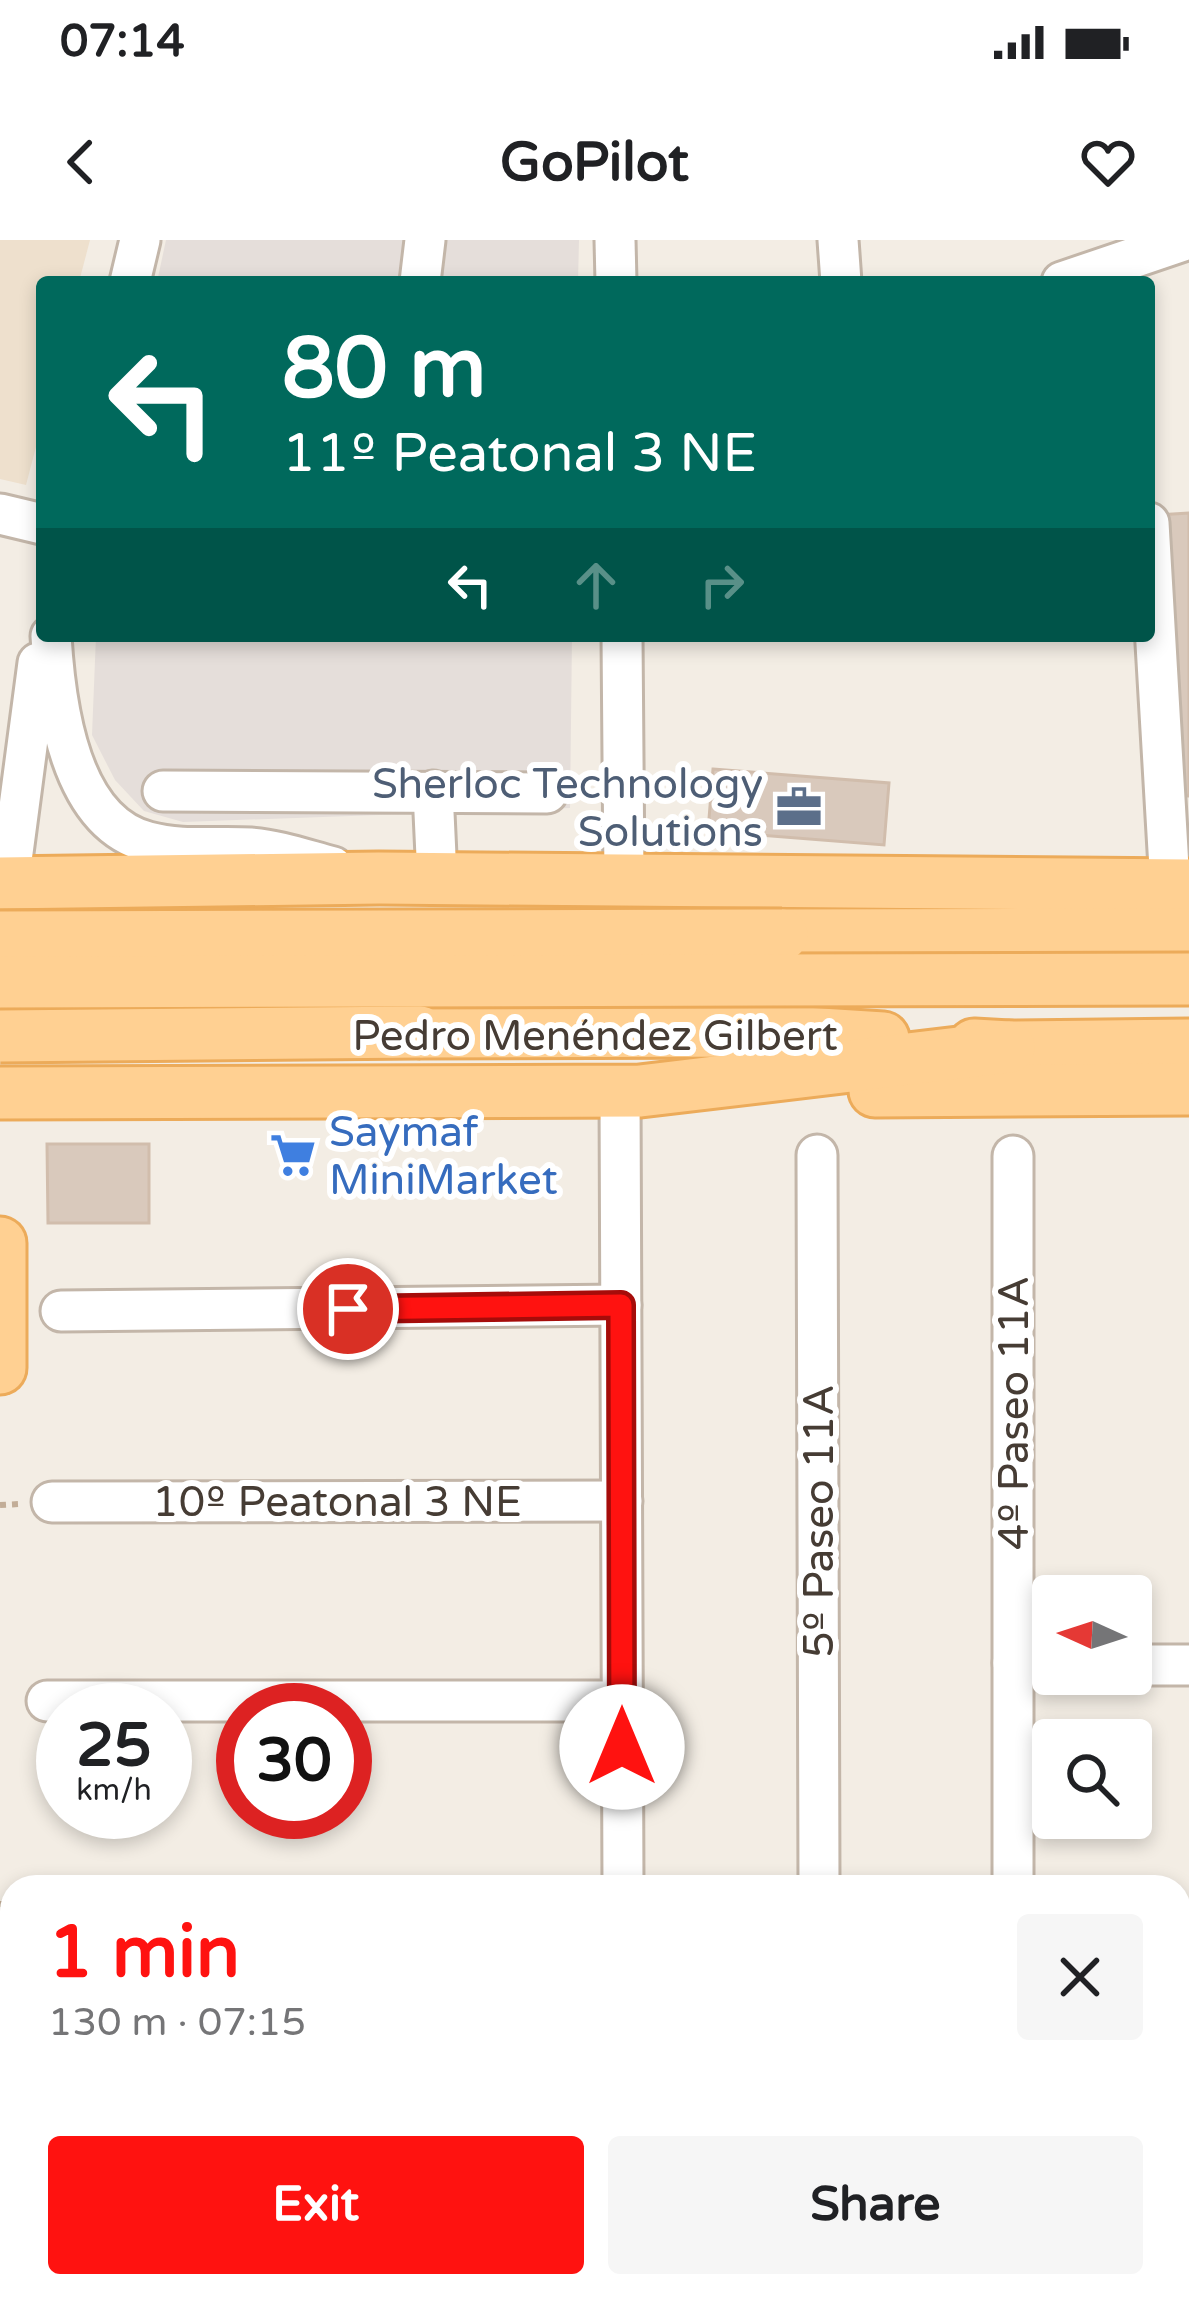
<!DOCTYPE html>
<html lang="en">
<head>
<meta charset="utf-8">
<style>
	:root { --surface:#fff; --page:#f6f6f6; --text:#202124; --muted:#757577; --accent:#ff1210 }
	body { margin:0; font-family:"Varela Round",sans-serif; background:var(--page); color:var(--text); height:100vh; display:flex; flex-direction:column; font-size:45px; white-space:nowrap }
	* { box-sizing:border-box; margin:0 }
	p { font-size:39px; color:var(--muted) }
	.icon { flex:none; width:66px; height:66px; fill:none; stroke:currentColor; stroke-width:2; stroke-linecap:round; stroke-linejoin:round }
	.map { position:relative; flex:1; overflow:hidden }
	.sheet { position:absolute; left:0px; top:1635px; width:1191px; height:423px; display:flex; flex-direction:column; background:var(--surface); border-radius:36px 36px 0 0; box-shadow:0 6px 18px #0003 }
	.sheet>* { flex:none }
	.top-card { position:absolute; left:36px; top:36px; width:1119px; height:366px; border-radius:12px; box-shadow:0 6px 18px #0003; background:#00695c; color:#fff; overflow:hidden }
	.needle { width:78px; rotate:273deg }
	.fabs { position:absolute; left:1032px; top:1335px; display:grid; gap:24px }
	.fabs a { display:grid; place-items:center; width:120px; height:120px; border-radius:12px; background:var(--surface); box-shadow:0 6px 18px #0003; font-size:60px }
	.speed { position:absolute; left:36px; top:1443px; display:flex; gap:24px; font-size:60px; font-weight:700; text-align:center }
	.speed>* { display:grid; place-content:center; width:156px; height:156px; border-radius:50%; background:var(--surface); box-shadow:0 6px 18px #0003; line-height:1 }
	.speed small { font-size:30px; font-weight:400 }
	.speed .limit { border:18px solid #d22; background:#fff; color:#111 }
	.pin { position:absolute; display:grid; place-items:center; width:102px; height:102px; color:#fff; margin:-51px; border:6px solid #fff; border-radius:50%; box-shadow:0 3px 12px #0007 }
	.me { position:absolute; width:132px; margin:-66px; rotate:0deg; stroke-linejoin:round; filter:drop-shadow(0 0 9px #0008) }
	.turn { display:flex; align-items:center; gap:42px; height:252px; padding:0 48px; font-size:54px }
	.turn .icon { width:156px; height:156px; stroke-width:2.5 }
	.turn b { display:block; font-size:84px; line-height:102px }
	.lanes { display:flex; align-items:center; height:114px; padding:0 48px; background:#0003; justify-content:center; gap:60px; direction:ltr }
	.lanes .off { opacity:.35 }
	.round { display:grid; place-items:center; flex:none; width:126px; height:126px; border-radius:12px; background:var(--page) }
	.overview { display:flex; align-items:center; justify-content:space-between; height:204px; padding:0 48px }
	h1 { font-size:72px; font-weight:700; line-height:90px; color:var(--accent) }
	.action { display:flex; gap:24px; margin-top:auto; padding:24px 48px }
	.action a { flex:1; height:138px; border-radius:12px; background:var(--accent); color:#fff; font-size:48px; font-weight:700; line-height:138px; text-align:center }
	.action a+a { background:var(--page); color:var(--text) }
	.status { display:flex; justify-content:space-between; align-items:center; height:84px; padding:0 60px; background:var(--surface); direction:ltr }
	.status svg { height:33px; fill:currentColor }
	header { display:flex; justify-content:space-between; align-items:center; height:156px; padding:0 48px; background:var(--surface); font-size:54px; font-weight:700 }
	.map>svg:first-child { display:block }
	.industrial { fill:#e5deda }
	.education { fill:#eee0cd }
	.green { fill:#d7ebaa }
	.building { fill:#d9c9bc; stroke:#d1bdac; stroke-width:3 }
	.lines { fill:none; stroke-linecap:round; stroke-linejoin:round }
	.minor-casing { stroke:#c3b6a9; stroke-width:45 }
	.major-casing { stroke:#ecab5a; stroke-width:57 }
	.path { stroke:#c2ad97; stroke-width:6; stroke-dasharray:6 6; stroke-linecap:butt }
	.minor { stroke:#fff; stroke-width:39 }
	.major { stroke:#ffd092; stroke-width:51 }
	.major-bridge-casing { stroke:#ecab5a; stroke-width:57; stroke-linecap:butt }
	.major-bridge { stroke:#ffd092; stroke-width:51 }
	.route-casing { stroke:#a60c0a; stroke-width:30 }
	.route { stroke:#ff1210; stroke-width:21 }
	.labels { text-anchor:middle; stroke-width:12; stroke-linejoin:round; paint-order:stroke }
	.service-label { font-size:42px; fill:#4e5e75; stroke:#fff; text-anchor:end }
	.street-label { font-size:42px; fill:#463c34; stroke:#fff }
	.shop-label { font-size:42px; fill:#366cbe; stroke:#fff; text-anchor:start }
</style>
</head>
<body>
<div class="status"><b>07:14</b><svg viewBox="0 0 49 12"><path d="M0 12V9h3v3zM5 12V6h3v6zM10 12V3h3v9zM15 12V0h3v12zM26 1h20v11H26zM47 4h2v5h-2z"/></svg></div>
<header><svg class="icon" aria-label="back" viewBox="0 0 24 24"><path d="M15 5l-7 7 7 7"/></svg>GoPilot<svg class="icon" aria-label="heart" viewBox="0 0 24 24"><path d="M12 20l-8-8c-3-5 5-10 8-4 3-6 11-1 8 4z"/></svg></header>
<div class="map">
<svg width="1189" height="2057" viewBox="0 0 1189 2057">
	<rect width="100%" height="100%" fill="#f3ede4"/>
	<g class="industrial">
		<polygon points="166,0 579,0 578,42 157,42"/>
		<polygon points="96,396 572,396 570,568 183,582 144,571 115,540 92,495"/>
	</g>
	<polygon class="education" points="0,0 90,0 79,42 42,42 42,184 26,245 0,239"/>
	<rect class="green" x="654" y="2046" width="376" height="11"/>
	<g class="building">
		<polygon points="1189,273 1189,556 1171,555 1158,275"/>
		<polygon points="713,529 889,543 884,605 708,591"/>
		<polygon points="47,904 149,904 149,983 48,983"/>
		<polygon points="285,905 302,905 302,926 284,925"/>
		<rect x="20" y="2046" width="55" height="11"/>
	</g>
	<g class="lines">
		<g class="minor-casing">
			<g id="minor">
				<polyline points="615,0 616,42"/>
				<polyline points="838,0 841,42"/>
				<polyline points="130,42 140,0"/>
				<polyline points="420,42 425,0"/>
				<polyline points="1062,42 1186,0"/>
				<polyline points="0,274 42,284"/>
				<polyline points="1149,283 1170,645"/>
				<path d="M51,396C55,463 69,582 148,602C181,611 217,606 251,608C278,610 306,620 333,627"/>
				<polyline points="622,396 624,640"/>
				<polyline points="163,551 547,553"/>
				<polyline points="433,551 437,638"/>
				<polyline points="9,643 38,423"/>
				<polyline points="620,851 623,1647"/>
				<polyline points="817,915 819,1647"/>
				<polyline points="1013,916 1013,1647"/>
				<polyline points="61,1071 621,1065"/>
				<polyline points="52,1262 622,1261"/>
				<polyline points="1013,1423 1053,1424"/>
				<polyline points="1131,1425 1189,1425"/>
				<polyline points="47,1461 622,1461"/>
				<polyline points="1179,2011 1189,2011"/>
				<polyline points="212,2046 212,2057"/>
				<polyline points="425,2046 425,2057"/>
				<polyline points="627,2046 627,2057"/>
				<polyline points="1102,2057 1102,2046"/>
			</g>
		</g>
		<g class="major-casing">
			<g id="major">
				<polyline points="0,643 379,638 1189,645"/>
				<polyline points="782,695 1189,694"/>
				<polyline points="420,792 772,791 883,798"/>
				<polyline points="974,805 1009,807 1189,805"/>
				<polyline points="875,851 1189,849"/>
				<polyline points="0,853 640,851 1009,807"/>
				<polyline points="0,1003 0,1128"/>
			</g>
		</g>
		<g class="path">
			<polyline points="0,1265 20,1264"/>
			<polyline points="0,1664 12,1664"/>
			<polyline points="0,1858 12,1857"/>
		</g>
		<use href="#minor" class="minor"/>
		<use href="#major" class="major"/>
		<g class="major-bridge-casing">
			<g id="major-bridge">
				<polyline points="0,697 782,695"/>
				<polyline points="0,742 1189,739"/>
				<polyline points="0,796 420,792"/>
			</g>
		</g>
		<use href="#major-bridge" class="major-bridge"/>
	</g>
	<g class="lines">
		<g class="route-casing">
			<polyline id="route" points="348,1069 621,1065 622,1507"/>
		</g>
		<use href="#route" class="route"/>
	</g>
	<defs>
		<g id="office-bare" transform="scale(3.6)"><path d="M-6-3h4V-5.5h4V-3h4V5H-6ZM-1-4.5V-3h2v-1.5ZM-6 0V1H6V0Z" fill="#5c6f8a" stroke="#fff" stroke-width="2.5" paint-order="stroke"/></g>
		<g id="supermarket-bare" transform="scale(3.6)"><path d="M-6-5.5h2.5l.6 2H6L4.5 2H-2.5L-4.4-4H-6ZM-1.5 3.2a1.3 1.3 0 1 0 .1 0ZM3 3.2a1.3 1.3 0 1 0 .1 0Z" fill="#3f7fe0" stroke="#fff" stroke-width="2.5" paint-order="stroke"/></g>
	</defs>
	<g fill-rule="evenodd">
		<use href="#office-bare" x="799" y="567"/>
		<use href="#supermarket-bare" x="293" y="915"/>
	</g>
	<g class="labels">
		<g class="service-label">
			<text x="763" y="558">Sherloc Technology<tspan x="763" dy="48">Solutions</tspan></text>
		</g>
		<g class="street-label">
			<text x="595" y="810">Pedro Menéndez Gilbert</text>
			<text transform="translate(1013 1173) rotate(-90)" y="15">4º Paseo 11A</text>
			<text x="337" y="1276">10º Peatonal 3 NE</text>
			<text transform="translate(818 1281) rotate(-90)" y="15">5º Paseo 11A</text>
		</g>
		<g class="shop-label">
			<text x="329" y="906">Saymaf<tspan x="329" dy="48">MiniMarket</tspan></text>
		</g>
	</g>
</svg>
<div class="fabs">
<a><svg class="needle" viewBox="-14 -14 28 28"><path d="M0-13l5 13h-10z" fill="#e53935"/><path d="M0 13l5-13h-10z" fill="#757577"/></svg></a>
<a><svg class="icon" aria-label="search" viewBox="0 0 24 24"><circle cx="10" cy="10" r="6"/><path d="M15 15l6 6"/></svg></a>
</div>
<div class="speed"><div>25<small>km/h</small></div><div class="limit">30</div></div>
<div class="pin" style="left:348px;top:1069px;background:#d93025"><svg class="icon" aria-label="arrive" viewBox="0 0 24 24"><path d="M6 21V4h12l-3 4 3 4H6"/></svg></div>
<svg class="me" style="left:622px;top:1507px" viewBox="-20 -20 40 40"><circle r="19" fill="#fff"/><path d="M0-13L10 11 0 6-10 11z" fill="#ff1210"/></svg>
<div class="top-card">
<div class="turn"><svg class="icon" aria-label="left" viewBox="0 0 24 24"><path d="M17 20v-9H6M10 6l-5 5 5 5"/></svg><div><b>80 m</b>11º Peatonal 3 NE</div></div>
<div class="lanes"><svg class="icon" aria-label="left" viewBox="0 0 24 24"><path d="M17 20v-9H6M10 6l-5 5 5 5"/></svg><svg class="icon off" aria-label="ahead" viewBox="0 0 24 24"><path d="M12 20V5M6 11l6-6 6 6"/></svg><svg class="icon off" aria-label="right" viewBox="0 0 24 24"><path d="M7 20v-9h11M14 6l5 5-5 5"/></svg></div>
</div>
<section class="sheet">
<div class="overview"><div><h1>1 min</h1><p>130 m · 07:15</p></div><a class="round"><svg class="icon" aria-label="close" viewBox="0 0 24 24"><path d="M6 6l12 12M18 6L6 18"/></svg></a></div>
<div class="action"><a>Exit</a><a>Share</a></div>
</section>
</div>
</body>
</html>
